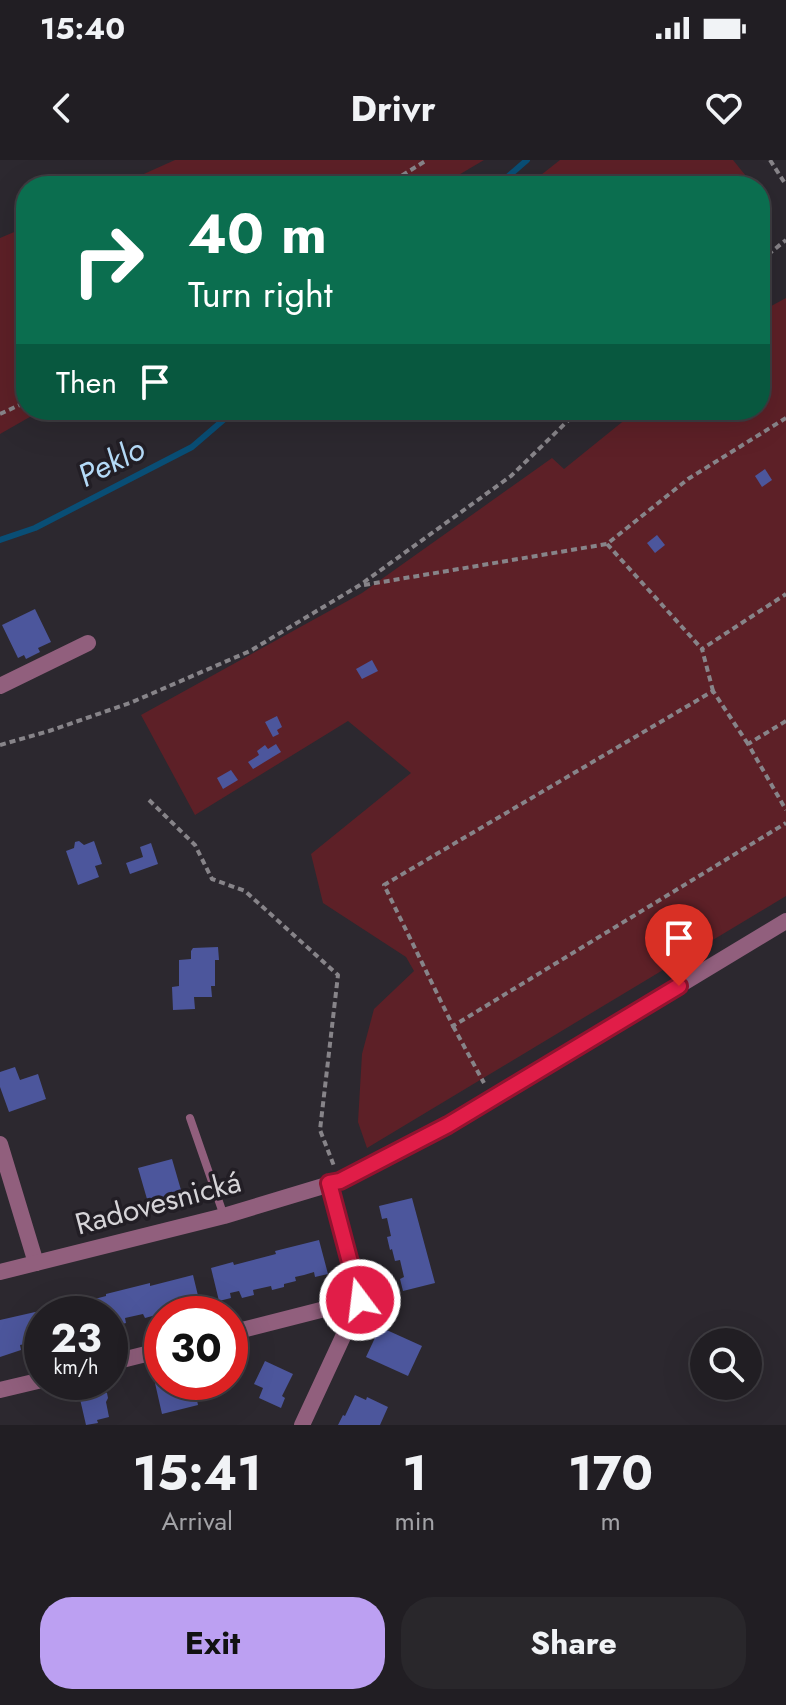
<!DOCTYPE html>
<html lang="en">
<head>
<meta charset="utf-8">
<style>
	:root { --surface:#211e23; --page:#29272b; --text:#f1f3f6; --muted:#a2a2a6; --line:#3e3c41; --accent:#bca0f2 }
	body { margin:0; font-family:Jost,sans-serif; background:var(--page); color:var(--text); height:100vh; display:flex; flex-direction:column; font-size:30px; white-space:nowrap }
	* { box-sizing:border-box; margin:0 }
	p { font-size:26px; color:var(--muted) }
	.icon { flex:none; width:44px; height:44px; fill:none; stroke:currentColor; stroke-width:2; stroke-linecap:round; stroke-linejoin:round }
	.map { position:relative; height:1265px; overflow:hidden }
	.panel { display:flex; flex-direction:column; background:var(--surface); flex:1 }
	.panel>* { flex:none }
	.guide { position:absolute; left:16px; top:16px; width:754px; height:244px; border-radius:32px; box-shadow:0 8px 32px #0002,0 0 0 2px var(--line); background:#0b6e4f; color:#fff; overflow:hidden }
	.tools { position:absolute; left:690px; top:1168px; display:grid; gap:16px }
	.tools a { display:grid; place-items:center; width:72px; height:72px; border-radius:50%; background:var(--surface); box-shadow:0 8px 32px #0002,0 0 0 2px var(--line); font-size:40px }
	.speed { position:absolute; left:24px; top:1136px; display:flex; gap:16px; font-size:40px; font-weight:700; text-align:center }
	.speed>* { display:grid; place-content:center; width:104px; height:104px; border-radius:50%; background:var(--surface); box-shadow:0 8px 32px #0002,0 0 0 2px var(--line); line-height:1 }
	.speed small { font-size:20px; font-weight:400 }
	.speed .limit { border:12px solid #d22; background:#fff; color:#111 }
	.pin { position:absolute; display:grid; place-items:center; width:68px; height:68px; color:#fff; margin:-82px -34px; border-radius:50% 50% 50% 0; rotate:-45deg; box-shadow:0 0 8px #0007 }
	.pin .icon { rotate:45deg }
	.me { position:absolute; width:88px; margin:-44px; rotate:345deg; stroke-linejoin:round; filter:drop-shadow(0 0 6px #0008) }
	.turn { display:flex; align-items:center; gap:28px; height:168px; padding:0 40px; font-size:36px }
	.turn .icon { width:104px; height:104px; stroke-width:2.5 }
	.turn b { display:block; font-size:56px; line-height:68px }
	.then { display:flex; align-items:center; height:76px; padding:0 40px; background:#0003; gap:16px; font-size:30px }
	.eta { display:flex; justify-content:space-evenly; align-items:center; height:136px; text-align:center }
	.eta b { font-size:48px; font-weight:700; line-height:56px }
	.primary-button { display:flex; gap:16px; margin-top:auto; padding:16px 40px }
	.primary-button a { flex:1; height:92px; border-radius:32px; background:var(--accent); color:#111; font-size:32px; font-weight:700; line-height:92px; text-align:center }
	.primary-button a+a { background:var(--page); color:var(--text) }
	.status { display:flex; justify-content:space-between; align-items:center; height:56px; padding:0 40px; background:var(--surface); direction:ltr }
	.status svg { height:22px; fill:currentColor }
	header { display:flex; justify-content:space-between; align-items:center; height:104px; padding:0 40px; background:var(--surface); font-size:36px; font-weight:700 }
	.map>svg:first-child { display:block }
	.green { fill:#5d2027 }
	.lines { fill:none; stroke-linecap:round; stroke-linejoin:round }
	.stream { stroke:#094e75; stroke-width:6 }
	.building { fill:#4c569c }
	.path { stroke:#878489; stroke-width:4; stroke-dasharray:6 4; stroke-linecap:butt }
	.service { stroke:#915f7d; stroke-width:8 }
	.minor { stroke:#915f7d; stroke-width:16 }
	.tertiary { stroke:#915f7d; stroke-width:16 }
	.route-casing { stroke:#92132f; stroke-width:20 }
	.route { stroke:#e11d48; stroke-width:14 }
	.labels { text-anchor:middle; stroke-width:7; stroke-linejoin:round; paint-order:stroke }
	.street-label { font-size:30px; fill:#d6d4d8; stroke:#221e25 }
	.water-label { font-size:32px; font-style:italic; fill:#b4daf7; stroke:#221e25 }
</style>
</head>
<body>
<div class="status"><b>15:40</b><svg viewBox="0 0 49 12"><path d="M0 12V9h3v3zM5 12V6h3v6zM10 12V3h3v9zM15 12V0h3v12zM26 1h20v11H26zM47 4h2v5h-2z"/></svg></div>
<header><svg class="icon" aria-label="back" viewBox="0 0 24 24"><path d="M15 5l-7 7 7 7"/></svg>Drivr<svg class="icon" aria-label="heart" viewBox="0 0 24 24"><path d="M12 20l-8-8c-3-5 5-10 8-4 3-6 11-1 8 4z"/></svg></header>
<div class="map">
<svg width="786" height="1265" viewBox="0 0 786 1265">
	<rect width="100%" height="100%" fill="#2c282f"/>
	<g class="green">
		<polygon points="175,0 484,0 440,26 117,26"/>
		<polygon points="560,0 733,0 754,26 527,26"/>
		<polygon points="26,67 26,250 42,250 0,274 0,78"/>
		<polygon points="786,138 786,736 367,988 358,962 362,894 374,849 414,811 406,797 323,743 311,694 411,613 348,561 195,655 141,555 362,433 552,298 564,309 637,250 760,250 760,152"/>
	</g>
	<g class="lines">
		<g class="stream">
			<polyline points="497,26 527,0"/>
			<polyline points="0,380 35,368 192,287 235,250"/>
		</g>
	</g>
	<g class="building">
		<polygon points="765,309 772,320 762,327 755,316"/>
		<polygon points="657,375 665,385 655,393 647,383"/>
		<polygon points="35,449 51,482 38,488 40,492 26,499 24,495 18,498 2,465"/>
		<polygon points="372,500 378,511 362,519 356,509"/>
		<polygon points="277,556 282,567 277,570 279,574 273,577 265,562"/>
		<polygon points="276,584 281,592 253,609 248,602 259,595 257,591 265,585 268,589"/>
		<polygon points="231,610 238,620 223,629 217,618"/>
		<polygon points="79,681 84,685 94,681 102,704 95,706 99,717 78,725 66,691 74,688 75,682"/>
		<polygon points="151,683 158,704 130,714 126,703 143,697 140,687"/>
		<polygon points="218,787 219,800 215,800 215,826 211,826 212,837 194,837 195,849 173,850 172,827 179,826 179,800 191,799 191,791 193,788"/>
		<polygon points="15,907 20,920 38,914 46,939 9,952 0,927 0,912"/>
		<polygon points="172,999 181,1030 168,1033 170,1041 157,1044 155,1037 147,1039 138,1008"/>
		<polygon points="412,1038 435,1123 403,1131 400,1119 404,1117 400,1100 395,1101 392,1089 390,1090 387,1077 391,1076 387,1058 382,1059 379,1046"/>
		<polygon points="319,1080 328,1114 315,1117 314,1112 304,1115 295,1117 296,1121 284,1124 284,1127 272,1130 271,1126 253,1130 254,1135 242,1138 239,1131 230,1133 231,1138 219,1141 211,1108 233,1102 234,1105 276,1094 275,1091"/>
		<polygon points="193,1115 201,1148 188,1151 187,1146 169,1151 169,1154 162,1154 162,1157 157,1158 156,1155 145,1158 143,1154 125,1158 126,1163 115,1166 116,1169 110,1170 110,1154 66,1154 64,1147 106,1136 106,1134 150,1123 150,1126"/>
		<polygon points="44,1150 45,1154 42,1154 42,1185 39,1185 38,1181 20,1185 21,1190 0,1197 0,1160"/>
		<polygon points="380,1167 422,1186 408,1216 366,1197"/>
		<polygon points="265,1201 293,1214 282,1236 285,1238 281,1248 259,1238 263,1228 254,1224"/>
		<polygon points="162,1221 176,1222 177,1225 193,1222 198,1245 162,1254 155,1223"/>
		<polygon points="103,1230 107,1233 108,1238 106,1242 109,1257 97,1260 98,1263 86,1265 80,1239 96,1235 99,1231"/>
		<polygon points="355,1235 366,1240 367,1237 388,1247 380,1265 338,1265 343,1255 345,1256"/>
	</g>
	<g class="lines">
		<g class="path">
			<polyline points="770,0 786,25"/>
			<polyline points="385,26 427,0"/>
			<polyline points="760,101 786,80"/>
			<polyline points="0,254 26,242"/>
			<polyline points="607,384 702,489"/>
			<polyline points="364,425 607,384 688,319 786,258"/>
			<polyline points="713,531 702,489 786,434"/>
			<polyline points="786,561 748,584 786,650"/>
			<polyline points="748,584 713,531 384,725 453,866 786,663"/>
			<polyline points="0,585 49,571 130,543 250,491 360,425 511,316 579,250"/>
			<polyline points="149,640 195,685 212,719 245,731 338,815 320,970 334,1006"/>
			<polyline points="453,866 484,923"/>
			<polyline points="57,1226 74,1222"/>
		</g>
		<polyline class="service" points="190,958 224,1056"/>
		<g class="minor">
			<polyline points="0,526 88,483"/>
			<polyline points="0,984 36,1103"/>
			<polyline points="230,1173 360,1140 329,1023"/>
			<polyline points="110,1203 162,1190"/>
			<polyline points="0,1230 42,1220"/>
			<polyline points="302,1265 360,1140"/>
		</g>
		<polyline class="tertiary" points="0,1112 224,1056 340,1021 448,965 786,761"/>
	</g>
	<g class="lines">
		<g class="route-casing">
			<polyline id="route" points="360,1140 329,1023 340,1021 448,965 679,826"/>
		</g>
		<use href="#route" class="route"/>
	</g>
	<g class="labels">
		<g class="street-label">
			<text transform="translate(158 1043) rotate(-15)" y="10">Radovesnická</text>
		</g>
		<g class="water-label">
			<text transform="translate(111 302) rotate(-27)" y="11">Peklo</text>
		</g>
	</g>
</svg>
<div class="tools">
<a><svg class="icon" aria-label="search" viewBox="0 0 24 24"><circle cx="10" cy="10" r="6"/><path d="M15 15l6 6"/></svg></a>
</div>
<div class="speed"><div>23<small>km/h</small></div><div class="limit">30</div></div>
<div class="pin" style="left:679px;top:826px;background:#d93025"><svg class="icon" aria-label="arrive" viewBox="0 0 24 24"><path d="M6 21V4h12l-3 4 3 4H6"/></svg></div>
<svg class="me" style="left:360px;top:1140px" viewBox="-20 -20 40 40"><circle r="17" fill="#e11d48" stroke="#fff" stroke-width="3"/><path d="M0-11L8 9 0 5-8 9z" fill="#fff"/></svg>
<div class="guide">
<div class="turn"><svg class="icon" aria-label="right" viewBox="0 0 24 24"><path d="M7 20v-9h11M14 6l5 5-5 5"/></svg><div><b>40 m</b>Turn right</div></div>
<div class="then">Then<svg class="icon" aria-label="arrive" viewBox="0 0 24 24"><path d="M6 21V4h12l-3 4 3 4H6"/></svg></div>
</div>
</div>
<section class="panel">
<div class="eta">
<div><b>15:41</b><p>Arrival</p></div>
<div><b>1</b><p>min</p></div>
<div><b>170</b><p>m</p></div>
</div>
<div class="primary-button"><a>Exit</a><a>Share</a></div>
</section>
</body>
</html>
